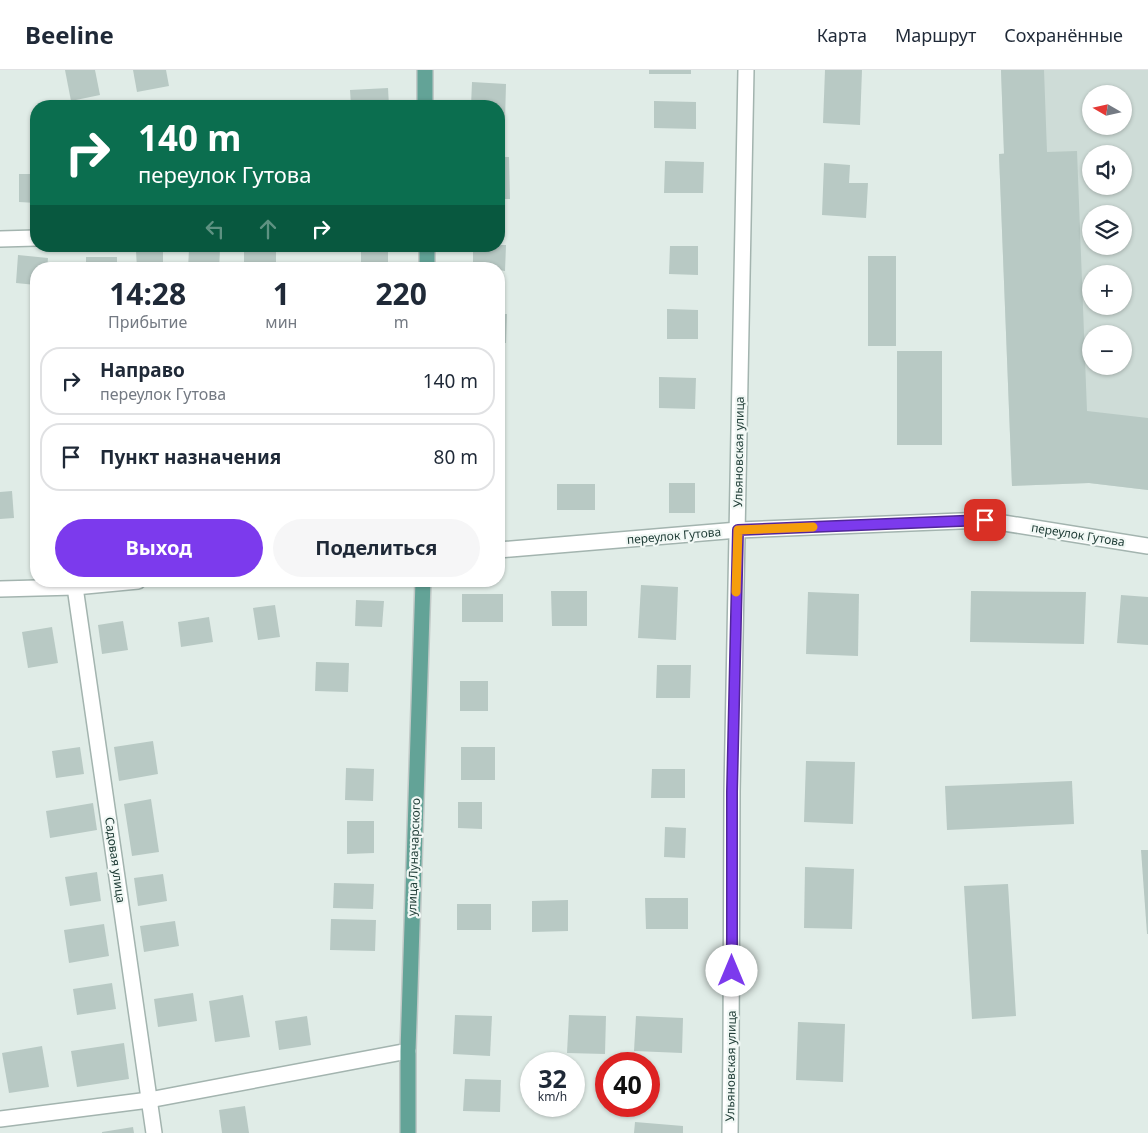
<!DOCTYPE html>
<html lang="ru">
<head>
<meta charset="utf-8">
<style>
	:root { --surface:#fff; --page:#f6f6f7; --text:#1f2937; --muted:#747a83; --line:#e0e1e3; --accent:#7c3aed }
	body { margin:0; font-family:"Noto Sans",sans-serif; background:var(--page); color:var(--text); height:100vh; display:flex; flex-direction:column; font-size:19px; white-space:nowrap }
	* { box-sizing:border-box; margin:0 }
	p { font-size:16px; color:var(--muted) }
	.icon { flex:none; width:28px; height:28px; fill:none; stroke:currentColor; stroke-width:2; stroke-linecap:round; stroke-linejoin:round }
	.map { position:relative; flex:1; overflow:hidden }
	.side { position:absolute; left:30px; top:192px; width:475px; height:325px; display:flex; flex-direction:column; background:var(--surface); border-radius:20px; box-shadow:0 1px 4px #0004 }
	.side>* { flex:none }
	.top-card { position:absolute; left:30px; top:30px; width:475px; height:152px; border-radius:20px; box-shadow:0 1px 4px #0004; background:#0b6e4f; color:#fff; overflow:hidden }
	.needle { width:32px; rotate:279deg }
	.buttons { position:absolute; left:1082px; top:15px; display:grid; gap:10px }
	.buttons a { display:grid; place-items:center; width:50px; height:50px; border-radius:50%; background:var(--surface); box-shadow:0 1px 4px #0004; font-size:25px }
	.speed { position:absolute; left:520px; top:982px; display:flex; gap:10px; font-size:25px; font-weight:700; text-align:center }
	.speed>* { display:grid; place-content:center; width:65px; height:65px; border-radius:50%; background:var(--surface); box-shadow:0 1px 4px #0004; line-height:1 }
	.speed small { font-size:12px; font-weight:400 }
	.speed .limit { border:8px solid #d22; background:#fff; color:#111 }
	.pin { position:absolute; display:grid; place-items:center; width:42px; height:42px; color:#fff; margin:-21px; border-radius:10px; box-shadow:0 2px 8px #0006 }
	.me { position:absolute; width:55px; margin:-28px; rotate:0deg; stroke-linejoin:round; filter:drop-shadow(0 0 4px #0008) }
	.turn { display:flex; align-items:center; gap:18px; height:105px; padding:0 25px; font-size:22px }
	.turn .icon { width:65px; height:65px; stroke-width:2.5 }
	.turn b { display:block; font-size:35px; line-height:42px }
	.lanes { display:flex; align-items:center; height:48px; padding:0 25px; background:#0003; justify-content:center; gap:25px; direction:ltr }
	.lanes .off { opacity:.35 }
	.eta { display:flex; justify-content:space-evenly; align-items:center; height:85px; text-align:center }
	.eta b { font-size:30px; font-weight:700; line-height:35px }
	.action { display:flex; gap:10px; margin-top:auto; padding:10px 25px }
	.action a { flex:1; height:58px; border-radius:30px; background:var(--accent); color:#fff; font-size:20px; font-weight:700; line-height:58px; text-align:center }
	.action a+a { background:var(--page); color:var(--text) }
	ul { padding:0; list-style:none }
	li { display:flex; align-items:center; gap:15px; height:68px; margin:0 10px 8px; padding:0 15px; border:2px solid var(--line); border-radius:20px }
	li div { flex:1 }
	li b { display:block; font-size:19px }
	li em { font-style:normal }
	header { display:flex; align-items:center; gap:30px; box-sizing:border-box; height:70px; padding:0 25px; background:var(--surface); border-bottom:1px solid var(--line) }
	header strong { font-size:24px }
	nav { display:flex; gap:28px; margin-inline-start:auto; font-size:18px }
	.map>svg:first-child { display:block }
	.built { fill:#cedcd7; fill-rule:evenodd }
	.building { fill:#b8c9c4 }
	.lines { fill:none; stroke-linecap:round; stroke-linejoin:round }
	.minor-casing { stroke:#a3b4af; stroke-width:18 }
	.major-casing { stroke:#c1c9c7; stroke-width:18 }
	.minor { stroke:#fff; stroke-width:15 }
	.major { stroke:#63a397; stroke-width:15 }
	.route-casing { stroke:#51269a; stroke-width:12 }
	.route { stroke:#7c3aed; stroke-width:9 }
	.slow { stroke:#f59e0b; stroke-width:9 }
	.labels { text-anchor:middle; stroke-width:4.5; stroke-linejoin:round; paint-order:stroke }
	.street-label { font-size:12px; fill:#203d37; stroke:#f1f8f5 }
</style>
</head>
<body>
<header>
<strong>Beeline</strong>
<nav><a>Карта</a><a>Маршрут</a><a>Сохранённые</a></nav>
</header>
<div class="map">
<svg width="1148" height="1063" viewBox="0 0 1148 1063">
	<rect width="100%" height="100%" fill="#e0ece7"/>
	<path class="built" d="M1001,0H1148V420L1089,413L1012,416L999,84L1004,83ZM1091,24H1124V56H1091ZM1091,84H1124V116H1091ZM1091,144H1124V176H1091ZM1091,204H1124V236H1091ZM1091,264H1124V296H1091Z"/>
	<g class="building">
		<polygon points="65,0 95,0 100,25 71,31"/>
		<polygon points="133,0 166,0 169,16 137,22"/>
		<rect x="649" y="0" width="42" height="4"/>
		<polygon points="825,0 862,0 860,55 823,53"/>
		<polygon points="1001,0 1044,0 1047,82 1077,81 1087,341 1148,348 1148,420 1089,413 1012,416 999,84 1004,84"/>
		<polygon points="472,12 506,14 505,51 499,51 499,36 471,36"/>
		<polygon points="388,18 389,36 351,36 350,20"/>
		<polygon points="654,31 696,32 696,59 654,58"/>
		<polygon points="499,87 509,87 510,129 499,129"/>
		<polygon points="665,91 704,92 703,123 664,123"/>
		<polygon points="824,93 850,95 849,113 868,113 866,148 822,145"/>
		<polygon points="19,104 36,104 36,133 19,132"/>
		<polygon points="499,175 506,175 505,201 499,200 499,199 473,199 473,176 499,176"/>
		<rect x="361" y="176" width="27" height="23"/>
		<polygon points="670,176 698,176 698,205 669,204"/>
		<polygon points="163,179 163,199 137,199 136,181"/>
		<polygon points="189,179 220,180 219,199 188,199"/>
		<rect x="244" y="179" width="32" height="20"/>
		<polygon points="18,185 48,188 47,199 36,199 36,215 16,213"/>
		<rect x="868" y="186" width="28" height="90"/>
		<rect x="86" y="187" width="31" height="12"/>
		<polygon points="667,239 698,240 698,269 667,269"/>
		<polygon points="499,244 507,244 506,273 499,273"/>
		<rect x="897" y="281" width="45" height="94"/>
		<polygon points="659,307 696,308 695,339 659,338"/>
		<polygon points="499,399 503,399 501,435 499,434"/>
		<rect x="669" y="413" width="26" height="30"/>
		<rect x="557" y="414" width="38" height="26"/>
		<polygon points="31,415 36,415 36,445 32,445"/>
		<polygon points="12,421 14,448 0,449 0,422"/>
		<polygon points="641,515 678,517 676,570 638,568"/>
		<polygon points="551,521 587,521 587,556 552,556"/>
		<polygon points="971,521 1086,522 1084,574 970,572"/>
		<polygon points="808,522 859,524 858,586 806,584"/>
		<rect x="462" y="524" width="41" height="28"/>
		<polygon points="1121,525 1148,527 1148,575 1117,573"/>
		<polygon points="356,530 384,531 382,557 355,556"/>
		<polygon points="275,535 280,567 258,570 253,538"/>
		<polygon points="209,547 213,572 181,577 178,552"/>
		<polygon points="123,551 128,580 102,584 98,555"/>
		<polygon points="52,557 58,593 28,598 22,562"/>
		<polygon points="316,592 349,593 348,622 315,621"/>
		<polygon points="657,595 691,595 690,628 656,628"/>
		<rect x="460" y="611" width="28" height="30"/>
		<polygon points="153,671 158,704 119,711 114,677"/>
		<polygon points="80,677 84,704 56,708 52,681"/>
		<rect x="461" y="677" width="34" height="33"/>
		<polygon points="806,691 855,692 853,754 804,752"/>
		<polygon points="346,698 374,699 373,731 345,730"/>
		<polygon points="652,699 685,699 685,728 651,728"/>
		<polygon points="1072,711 1074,754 947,760 945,716"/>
		<polygon points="151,729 159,782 132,786 124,734"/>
		<polygon points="458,732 482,732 482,759 458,758"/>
		<polygon points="93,733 97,760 50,768 46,741"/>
		<polygon points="347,751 374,751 374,783 347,784"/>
		<polygon points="665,757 686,758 685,788 664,787"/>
		<polygon points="1141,780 1148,780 1148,864 1147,864"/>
		<polygon points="805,797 854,799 852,859 804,858"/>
		<polygon points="97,802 101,831 70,836 65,807"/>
		<polygon points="163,804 167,831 138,836 134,808"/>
		<polygon points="334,813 374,814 373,839 333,838"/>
		<polygon points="1008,814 1016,946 972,949 964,816"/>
		<polygon points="645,828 688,828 688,859 646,859"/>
		<polygon points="568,830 568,861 532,862 532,831"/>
		<rect x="457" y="834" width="34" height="26"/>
		<polygon points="331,849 376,850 375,881 330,880"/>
		<polygon points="175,851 179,876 144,882 140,856"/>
		<polygon points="104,854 109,886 69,893 64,860"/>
		<polygon points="112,913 116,939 77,945 73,919"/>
		<polygon points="193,923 197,951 158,957 154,929"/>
		<polygon points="243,925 250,967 215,972 209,931"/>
		<polygon points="455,945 492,946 490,986 453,984"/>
		<polygon points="569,945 606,946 605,984 567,983"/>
		<polygon points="307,946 311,975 279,980 275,951"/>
		<polygon points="636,946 683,948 682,983 634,981"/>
		<polygon points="798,952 845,954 843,1012 796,1010"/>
		<polygon points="124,973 129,1009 77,1017 71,981"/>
		<polygon points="42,976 49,1017 9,1023 2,983"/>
		<polygon points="465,1009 501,1010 500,1042 463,1041"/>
		<polygon points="245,1036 249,1063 222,1063 219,1040"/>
		<polygon points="635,1052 683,1056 683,1063 634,1063"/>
		<polygon points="133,1057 134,1063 102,1063 102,1062"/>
	</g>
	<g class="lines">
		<g class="minor-casing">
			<g id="minor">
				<polyline points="0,169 36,168"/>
				<polyline points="499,480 738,460 985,450 1148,476"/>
				<polyline points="75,517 154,1063"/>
				<polyline points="0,519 75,517 138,511"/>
				<polyline points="0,1049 149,1030 408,981"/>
				<polyline points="730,1063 731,980 732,722 746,0"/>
			</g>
		</g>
		<g class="major-casing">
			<g id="major">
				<polyline points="425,0 425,36"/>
				<polyline points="427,199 427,176"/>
				<polyline points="408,1063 408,981 423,511"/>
			</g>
		</g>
		<use href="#minor" class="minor"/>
		<use href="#major" class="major"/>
	</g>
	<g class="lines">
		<g class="route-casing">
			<polyline id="route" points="732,901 732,722 738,460 985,450"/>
		</g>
		<use href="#route" class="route"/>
		<polyline class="slow" points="736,522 738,460 813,457"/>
	</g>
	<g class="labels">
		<g class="street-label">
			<text transform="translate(739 382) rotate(-89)" y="4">Ульяновская улица</text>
			<text transform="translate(1078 465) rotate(9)" y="4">переулок Гутова</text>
			<text transform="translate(674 466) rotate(-5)" y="4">переулок Гутова</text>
			<text transform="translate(414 787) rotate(-88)" y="4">улица Луначарского</text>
			<text transform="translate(115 790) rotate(82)" y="4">Садовая улица</text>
			<text transform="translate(731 996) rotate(-89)" y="4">Ульяновская улица</text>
		</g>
	</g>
</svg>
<div class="buttons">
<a><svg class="needle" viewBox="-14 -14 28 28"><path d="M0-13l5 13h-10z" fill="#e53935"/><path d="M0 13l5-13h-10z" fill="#747a83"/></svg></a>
<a><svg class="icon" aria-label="sound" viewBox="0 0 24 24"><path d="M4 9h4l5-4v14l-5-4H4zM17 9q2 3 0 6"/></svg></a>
<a><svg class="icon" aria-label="layers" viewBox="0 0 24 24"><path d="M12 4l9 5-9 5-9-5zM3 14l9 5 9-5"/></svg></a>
<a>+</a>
<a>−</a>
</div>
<div class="speed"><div>32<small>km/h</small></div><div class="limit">40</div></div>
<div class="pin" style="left:985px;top:450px;background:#d93025"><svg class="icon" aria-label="arrive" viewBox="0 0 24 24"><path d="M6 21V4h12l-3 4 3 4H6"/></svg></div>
<svg class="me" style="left:732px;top:901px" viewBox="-20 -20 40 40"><circle r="19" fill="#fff"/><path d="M0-13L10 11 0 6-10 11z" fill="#7c3aed"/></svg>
<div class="top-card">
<div class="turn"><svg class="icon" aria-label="right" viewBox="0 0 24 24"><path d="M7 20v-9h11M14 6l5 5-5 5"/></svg><div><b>140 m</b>переулок Гутова</div></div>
<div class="lanes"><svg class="icon off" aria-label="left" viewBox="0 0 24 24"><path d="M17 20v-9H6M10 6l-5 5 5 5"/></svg><svg class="icon off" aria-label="ahead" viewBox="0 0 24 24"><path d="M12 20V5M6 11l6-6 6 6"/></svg><svg class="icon" aria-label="right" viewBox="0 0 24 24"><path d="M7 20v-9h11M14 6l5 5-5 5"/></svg></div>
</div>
<section class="side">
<div class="eta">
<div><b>14:28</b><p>Прибытие</p></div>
<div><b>1</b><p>мин</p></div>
<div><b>220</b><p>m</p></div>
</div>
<ul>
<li><svg class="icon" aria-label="right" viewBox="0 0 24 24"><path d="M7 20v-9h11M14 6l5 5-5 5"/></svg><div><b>Направо</b><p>переулок Гутова</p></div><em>140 m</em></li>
<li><svg class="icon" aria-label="arrive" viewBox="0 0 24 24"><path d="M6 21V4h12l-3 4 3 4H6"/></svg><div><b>Пункт назначения</b></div><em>80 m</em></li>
</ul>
<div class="action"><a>Выход</a><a>Поделиться</a></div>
</section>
</div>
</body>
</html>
